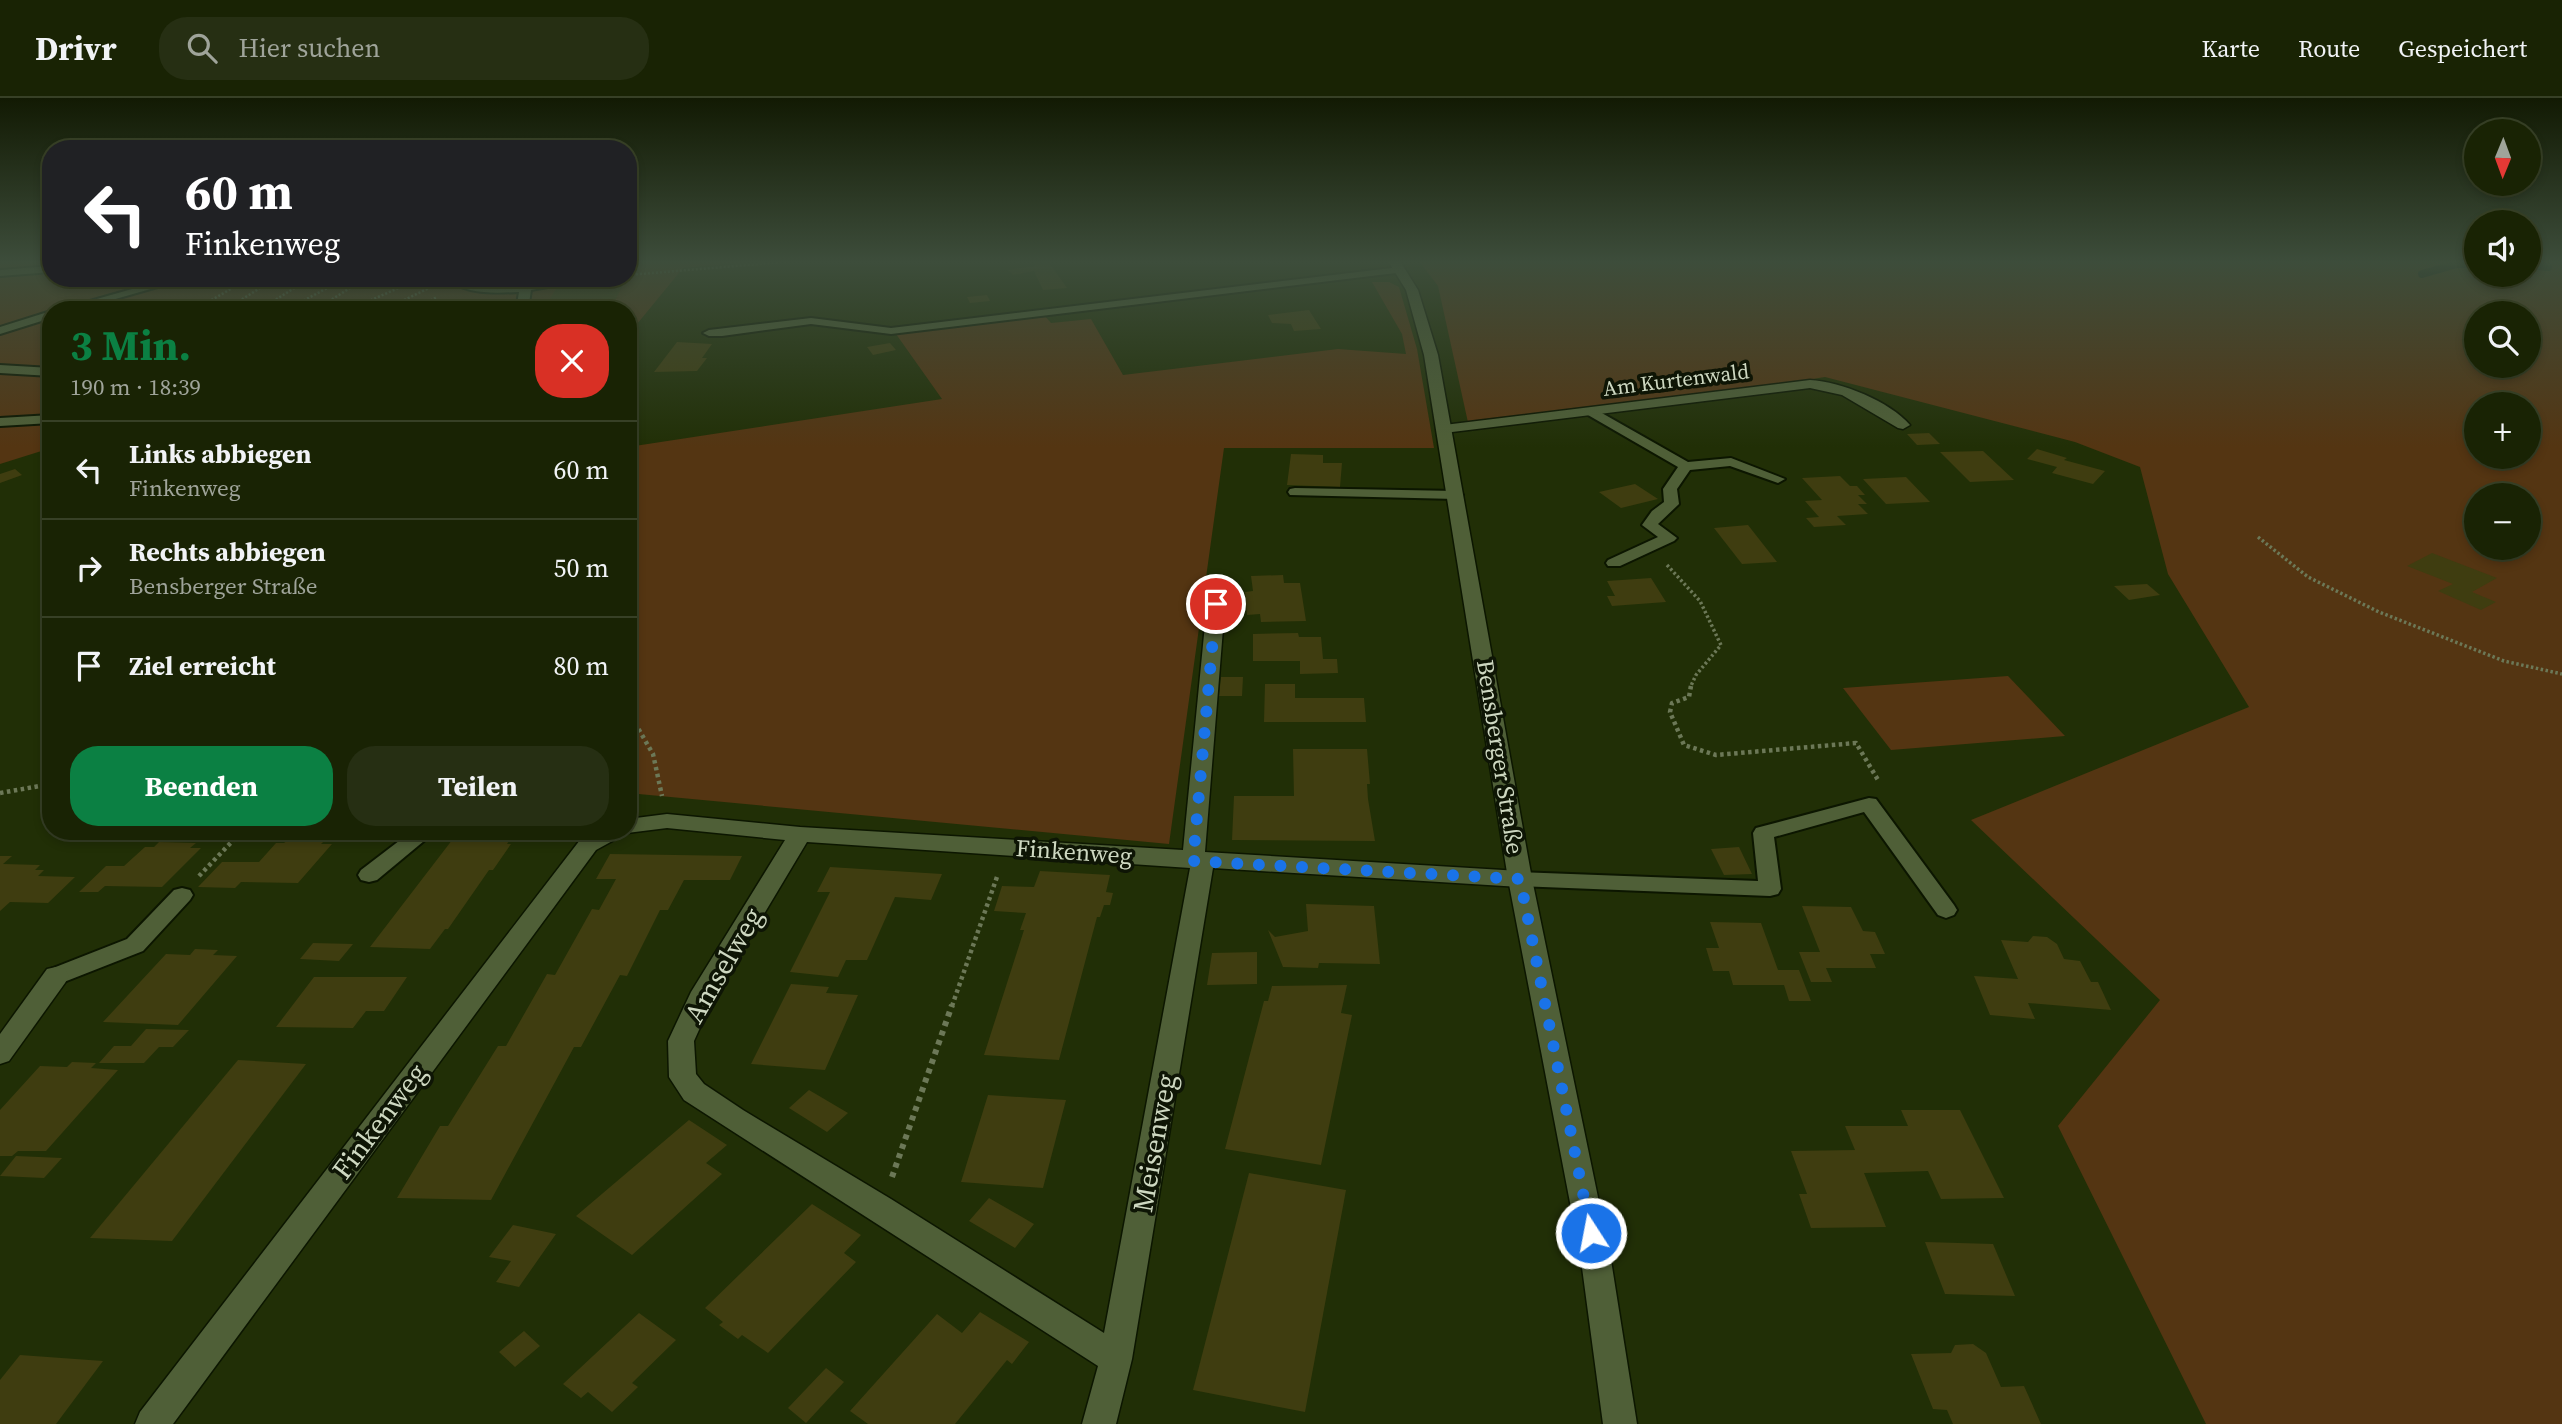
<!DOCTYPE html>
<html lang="de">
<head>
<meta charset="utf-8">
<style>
	:root { --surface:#192304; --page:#262f13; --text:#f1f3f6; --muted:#9fa49a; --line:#374026; --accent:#0b8043 }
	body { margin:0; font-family:"Source Serif 4",serif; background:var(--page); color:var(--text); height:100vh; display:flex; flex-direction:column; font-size:26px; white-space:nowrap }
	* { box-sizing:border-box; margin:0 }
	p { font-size:23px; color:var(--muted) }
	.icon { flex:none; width:38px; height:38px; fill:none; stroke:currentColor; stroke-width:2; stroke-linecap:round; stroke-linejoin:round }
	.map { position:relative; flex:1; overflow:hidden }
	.side { position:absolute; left:42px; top:203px; width:595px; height:539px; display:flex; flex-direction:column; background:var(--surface); border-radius:28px; box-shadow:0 4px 10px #0003,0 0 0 2px var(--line) }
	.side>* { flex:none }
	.guide { position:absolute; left:42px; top:42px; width:595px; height:147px; border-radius:28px; box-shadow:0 4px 10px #0003,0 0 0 2px var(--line); background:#202124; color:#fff; overflow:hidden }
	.needle { width:46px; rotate:181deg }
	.buttons { position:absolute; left:2464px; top:21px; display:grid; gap:14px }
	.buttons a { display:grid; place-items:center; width:77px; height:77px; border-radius:50%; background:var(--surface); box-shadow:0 4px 10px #0003,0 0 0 2px var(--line); font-size:35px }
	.pin { position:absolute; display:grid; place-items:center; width:60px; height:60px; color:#fff; margin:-30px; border:4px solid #fff; border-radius:50%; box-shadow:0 2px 7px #0007 }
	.me { position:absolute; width:77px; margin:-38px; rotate:349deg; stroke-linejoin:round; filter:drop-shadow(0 0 5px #0008) }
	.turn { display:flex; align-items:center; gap:24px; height:147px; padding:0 28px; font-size:32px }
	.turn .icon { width:91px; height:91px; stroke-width:2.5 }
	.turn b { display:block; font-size:49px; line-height:60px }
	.round { display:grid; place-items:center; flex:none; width:74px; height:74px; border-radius:28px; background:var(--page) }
	.head { display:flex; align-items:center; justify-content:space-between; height:119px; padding:0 28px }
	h1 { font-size:42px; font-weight:700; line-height:52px; color:var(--accent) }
	.cta { display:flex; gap:14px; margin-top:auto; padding:14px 28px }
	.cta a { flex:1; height:80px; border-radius:28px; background:var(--accent); color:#fff; font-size:28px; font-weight:700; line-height:80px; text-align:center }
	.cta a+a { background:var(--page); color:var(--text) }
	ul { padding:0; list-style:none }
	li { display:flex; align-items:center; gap:21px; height:98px; padding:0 28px; border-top:2px solid var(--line) }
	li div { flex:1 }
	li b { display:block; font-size:26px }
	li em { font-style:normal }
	header { display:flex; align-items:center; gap:42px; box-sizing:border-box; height:98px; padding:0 35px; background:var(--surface); border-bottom:2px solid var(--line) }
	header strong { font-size:33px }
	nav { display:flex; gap:38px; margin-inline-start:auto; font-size:24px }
	.search { width:490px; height:63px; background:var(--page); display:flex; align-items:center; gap:18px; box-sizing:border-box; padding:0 24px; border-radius:28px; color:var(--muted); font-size:26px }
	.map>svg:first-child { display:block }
	.green { fill:#543512; fill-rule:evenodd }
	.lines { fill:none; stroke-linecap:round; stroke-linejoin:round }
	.stream { stroke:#031110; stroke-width:8 }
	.building { fill:#3f3d10 }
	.service-casing { stroke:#0c1600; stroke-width:4 }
	.minor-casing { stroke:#0c1600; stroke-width:3 }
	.secondary-casing { stroke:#0c1600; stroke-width:3 }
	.path-far3 { stroke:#6c7857; stroke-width:2.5; stroke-dasharray:2 2; stroke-linecap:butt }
	.path-far2 { stroke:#6c7857; stroke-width:3.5; stroke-dasharray:2.5 2.5; stroke-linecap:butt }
	.path-far1 { stroke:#6c7857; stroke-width:4.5; stroke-dasharray:3.5 3.5; stroke-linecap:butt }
	.path { stroke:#6c7857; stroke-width:6; stroke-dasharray:5 5; stroke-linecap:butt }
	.service { fill:#4f5f37; fill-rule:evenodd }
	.minor { fill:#4f5f37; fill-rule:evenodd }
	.secondary { fill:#4f5f37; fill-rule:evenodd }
	.route { stroke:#1a73e8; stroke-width:12; stroke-dasharray:0 21.6 }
	.labels { text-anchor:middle; stroke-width:7; stroke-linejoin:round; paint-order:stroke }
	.far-street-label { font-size:21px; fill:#ced8c1; stroke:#0e1505 }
	.street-label { font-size:24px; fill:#ced8c1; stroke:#0e1505 }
	.near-street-label { font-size:28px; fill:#ced8c1; stroke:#0e1505 }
</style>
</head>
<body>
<header>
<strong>Drivr</strong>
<div class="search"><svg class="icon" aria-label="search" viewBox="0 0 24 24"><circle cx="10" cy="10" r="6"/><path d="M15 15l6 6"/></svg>Hier suchen</div>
<nav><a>Karte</a><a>Route</a><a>Gespeichert</a></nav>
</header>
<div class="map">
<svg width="2562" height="1326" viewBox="0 0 2562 1326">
	<rect width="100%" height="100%" fill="#212f06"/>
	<g class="green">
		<polygon points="0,163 51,163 51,180 628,180 628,163 762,163 683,170 628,237 628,212 51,212 51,350 0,366"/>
		<path d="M1419,163H2476V177H2529V163H2562V1326H2206L2058,1028L2160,902L1971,722L2249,609L2168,476L2140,369L2075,344L1825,279L1567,320L1469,329L1438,188ZM2476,215H2529V268H2476ZM2476,306H2529V359H2476ZM2476,397H2529V450H2476Z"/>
		<polygon points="1372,184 1389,184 1399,189 1417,251 1434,350 1224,350 1169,746 628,695 628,349 942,301 896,236 1044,217 1051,225 1091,221 1123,277 1338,251 1406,256 1402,236"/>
		<polygon points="2008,578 2065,638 1891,652 1843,590"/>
	</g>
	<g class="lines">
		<g class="stream">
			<polyline points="2529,167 2548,169"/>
			<polyline points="2422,176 2457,166 2476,166"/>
		</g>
	</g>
	<g class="building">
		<polygon points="1033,163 1048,163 1067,190 1043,192 1034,173 1013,177 1008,172 1035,168"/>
		<polygon points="623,187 610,212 543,212 556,191"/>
		<polygon points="987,197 990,203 970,205 967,199"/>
		<polygon points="1309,212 1321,231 1294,233 1291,226 1272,225 1268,217"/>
		<polygon points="677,244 712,246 702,260 707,260 697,273 654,274"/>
		<polygon points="890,245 896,252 873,257 867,249"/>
		<polygon points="1929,335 1940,346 1917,347 1907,336"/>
		<polygon points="2037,351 2067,360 2064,362 2105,373 2093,386 2052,375 2057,369 2027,361"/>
		<polygon points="1983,353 2014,382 1970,384 1940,354"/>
		<polygon points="1291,356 1323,357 1323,365 1342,365 1340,389 1287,387"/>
		<polygon points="15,371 22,377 0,385 0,376"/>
		<polygon points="1840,378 1850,388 1857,388 1865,397 1858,397 1867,406 1858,406 1868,416 1837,418 1846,427 1814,429 1806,420 1819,419 1805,403 1822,402 1802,380"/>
		<polygon points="1906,379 1930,404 1886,406 1863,381"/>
		<polygon points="1635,386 1658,401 1621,410 1599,394"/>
		<polygon points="1748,427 1777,464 1742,466 1714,430"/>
		<polygon points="2432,455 2497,480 2472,494 2496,504 2481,512 2438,493 2453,486 2407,468"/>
		<polygon points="1283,477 1284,485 1300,485 1306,523 1261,524 1260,516 1247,517 1245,494 1253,493 1251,478"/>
		<polygon points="1651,480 1666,504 1612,508 1607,498 1615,498 1607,483"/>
		<polygon points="2147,486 2160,497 2129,502 2114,488"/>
		<polygon points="1298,535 1299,539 1321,539 1323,561 1337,561 1338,575 1300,576 1300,563 1253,563 1253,536"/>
		<polygon points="1221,579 1243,579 1242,598 1219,598"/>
		<polygon points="1265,586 1295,586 1295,600 1364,600 1366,624 1264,624"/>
		<polygon points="1293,651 1367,651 1370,686 1367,686 1368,701 1375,743 1232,742 1234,698 1294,698"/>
		<polygon points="459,733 516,733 507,746 511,746 493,772 489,772 448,831 445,831 430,851 370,849"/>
		<polygon points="290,740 326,741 321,746 332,746 298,785 241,784 235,790 198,789 222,764 259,764 276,745 284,745"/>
		<polygon points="159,744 196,745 190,750 201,750 162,789 105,788 98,794 79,794 106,768 124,768 145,749 154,749"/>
		<polygon points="1739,749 1752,776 1724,777 1711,751"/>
		<polygon points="610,756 742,758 730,782 684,782 668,812 660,812 627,878 620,877 581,949 574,949 491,1102 397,1100 440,1028 448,1028 498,948 506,948 547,876 555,877 592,811 599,812 616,781 596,781"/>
		<polygon points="0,758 12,758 3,766 40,767 35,772 44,772 38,778 75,779 48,805 10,804 0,813"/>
		<polygon points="830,769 942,776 931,802 895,799 867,862 846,862 838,879 790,874 830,794 817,794"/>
		<polygon points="1040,773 1110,777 1106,794 1113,795 1110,807 1104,807 1100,819 1097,819 1059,962 984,957 1024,832 1020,832 1026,815 994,813 1002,788 1034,789"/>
		<polygon points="1306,806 1374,808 1380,866 1319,865 1318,870 1283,869 1268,832 1275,839 1308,833"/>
		<polygon points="1802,808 1851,809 1863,833 1875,834 1885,856 1870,856 1876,870 1826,870 1832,884 1811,884 1799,854 1820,854"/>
		<polygon points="1710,824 1761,825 1778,872 1799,872 1811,903 1789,903 1784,887 1733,887 1729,873 1713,873 1706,850 1719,850"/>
		<polygon points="2033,838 2047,839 2057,846 2064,861 2080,863 2091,884 2098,884 2111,912 2028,905 2035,921 1990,917 1974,878 2018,881 2001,842 2028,844"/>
		<polygon points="313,845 353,846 339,863 300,861"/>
		<polygon points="195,851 218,852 213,857 237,858 178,927 103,924 166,856 190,857"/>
		<polygon points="1257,854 1257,886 1207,887 1212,855"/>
		<polygon points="314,879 407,879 384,913 366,913 353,930 276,929"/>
		<polygon points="791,886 829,889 826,895 858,897 825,972 751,966"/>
		<polygon points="1347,887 1341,915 1352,917 1321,1067 1225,1051 1264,903 1268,903 1272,888"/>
		<polygon points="146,931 189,932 173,949 159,949 144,965 99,965 114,948 131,948"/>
		<polygon points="238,962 306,966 172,1143 90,1140"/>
		<polygon points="72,964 96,965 91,970 118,972 46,1053 18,1053 12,1058 0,1058 0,1012 40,968 67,969"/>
		<polygon points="809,992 848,1015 827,1034 789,1010"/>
		<polygon points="988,997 1066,1002 1043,1090 961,1084"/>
		<polygon points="1901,1012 1960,1012 2004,1100 1941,1101 1928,1073 1864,1075 1886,1129 1811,1130 1799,1096 1807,1096 1791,1053 1855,1052 1845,1028 1908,1028"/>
		<polygon points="689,1022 727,1047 706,1065 722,1076 632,1157 576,1118"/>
		<polygon points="16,1058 62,1060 44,1080 0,1078"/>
		<polygon points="1249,1075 1346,1092 1305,1314 1193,1292"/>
		<polygon points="989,1100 1034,1126 1015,1150 969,1123"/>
		<polygon points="812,1106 861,1137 844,1155 856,1164 768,1255 742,1237 738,1241 719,1227 723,1224 705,1210"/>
		<polygon points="513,1127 556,1136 519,1189 496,1184 511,1163 489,1159"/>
		<polygon points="1925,1144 1993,1146 2015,1198 1945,1196"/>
		<polygon points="980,1214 1029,1244 1012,1266 1007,1262 955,1326 868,1326 850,1313 937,1216 962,1235"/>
		<polygon points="639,1215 676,1242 632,1285 638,1289 612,1314 588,1294 581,1300 563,1286"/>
		<polygon points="524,1233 540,1248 515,1269 499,1254"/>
		<polygon points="1973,1246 1986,1255 2001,1289 2024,1288 2041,1326 1953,1326 1947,1312 1933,1311 1911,1256 1951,1255 1955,1247"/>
		<polygon points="20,1257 103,1263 56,1326 0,1326 0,1282"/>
		<polygon points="826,1270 844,1284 806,1325 788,1310"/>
	</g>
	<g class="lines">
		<g class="service-casing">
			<g id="service">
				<polygon points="51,168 51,174 0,178 0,172"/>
				<polygon points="1400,169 1405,172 1404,174 891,236 811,226 722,238 709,238 703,235 709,232 811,220 891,230"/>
				<polygon points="84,180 137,181 112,188"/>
				<polygon points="171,180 189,180 77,212 58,212"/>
				<path d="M446,180L499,188L570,180H598L531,192L528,212H516L519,194C494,195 466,197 446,180Z"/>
				<polygon points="51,213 51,220 0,236 0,229"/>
				<polygon points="0,267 51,270 51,278 0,275"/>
				<polygon points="1593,310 1688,364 1731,360 1785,381 1778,385 1730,368 1690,372 1677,391 1679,406 1658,426 1677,440 1674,443 1620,468 1608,468 1606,465 1608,462 1658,439 1642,427 1652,413 1664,404 1663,391 1678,369 1588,317 1588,311"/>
				<polygon points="51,317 51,325 0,328 0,320"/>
				<polygon points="1295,390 1456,393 1463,397 1456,401 1290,397 1288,394 1290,391"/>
				<polygon points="1869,700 1876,701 1954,807 1957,812 1954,817 1946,820 1938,817 1864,714 1774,739 1781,791 1778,796 1770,798 1520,788 1512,786 1509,781 1512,776 1520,774 1758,783 1753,735 1756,730"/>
				<polygon points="412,733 436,733 377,782 369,784 361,782 358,777 361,772"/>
				<polygon points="182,790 190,792 193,797 190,802 143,853 64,884 56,887 48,884 44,878 48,872 127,841 174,792"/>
			</g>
		</g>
		<g class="minor-casing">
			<g id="minor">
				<path d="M1810,282C1842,284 1889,303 1910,327L1903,331L1898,330L1842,297L1810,290L1444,335L1437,331L1444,327Z"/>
				<path d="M1216,501L1225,506L1205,754L1520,773L1528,775L1532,781L1528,787L1520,789L1213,770L1132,1261L1116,1326H1082L1098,1268L684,1002L669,979L668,943L691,894L785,742L667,730L627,735L596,752L173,1326H135L140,1314L580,742L598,733H628V721L667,716L800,729L1183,752L1207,506ZM807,744L1190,770L1104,1235L891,1101L743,1012L704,986L696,976L694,943L712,903Z"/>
				<polygon points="56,869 65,871 69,878 65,885 9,963 0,966 0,936 47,871"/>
			</g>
		</g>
		<g class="secondary-casing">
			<polygon id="secondary" points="1388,163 1400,163 1418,192 1438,257 1532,781 1611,1162 1637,1326 1603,1326 1581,1162 1508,781 1424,257 1406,192"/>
		</g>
		<g class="path-far3">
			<polyline points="2558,163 2562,165"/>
			<polyline points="628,177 795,163"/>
			<polyline points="194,212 250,180"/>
			<polyline points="225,212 268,185 283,180"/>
			<polyline points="259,212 296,189 318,180"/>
			<polyline points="286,212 346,180"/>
			<polyline points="315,212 350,190 375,180"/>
			<polyline points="358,212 369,203 421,180"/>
			<polyline points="392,212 398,205 433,188"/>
			<polyline points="419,212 420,208 437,199"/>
		</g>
		<g class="path-far2">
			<polyline points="2258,439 2308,479 2379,514 2504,563 2562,576"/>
			<polyline points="1667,467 1700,503 1721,547 1696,577 1690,590"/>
		</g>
		<g class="path-far1">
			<polyline points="1691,588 1689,599 1672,605 1670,614 1684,647 1716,657 1856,645 1878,682"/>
			<polyline points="628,613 653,656 662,698"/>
			<polyline points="0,695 51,686"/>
			<polyline points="199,778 242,733"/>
			<polyline points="952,908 998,776"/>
		</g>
		<polyline class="path" points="892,1079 952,907"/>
		<use href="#service" class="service"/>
		<use href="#minor" class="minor"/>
		<use href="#secondary" class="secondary"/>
	</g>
	<linearGradient id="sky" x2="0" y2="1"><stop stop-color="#121a03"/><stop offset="0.47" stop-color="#3d4d3b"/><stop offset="1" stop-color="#3d4d3b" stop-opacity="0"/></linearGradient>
	<rect width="2562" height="349" fill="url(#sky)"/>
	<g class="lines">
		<polyline class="route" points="1216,506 1193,763 1520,781 1591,1135"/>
	</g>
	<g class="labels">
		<g class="far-street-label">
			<text transform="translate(1676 282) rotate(-7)" y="7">Am Kurtenwald</text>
		</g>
		<g class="street-label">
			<text transform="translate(1500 659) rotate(81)" y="8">Bensberger Straße</text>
			<text transform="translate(1074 754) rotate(4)" y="8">Finkenweg</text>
		</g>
		<g class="near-street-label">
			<text transform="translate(723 867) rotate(-60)" y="10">Amselweg</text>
			<text transform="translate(379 1023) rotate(-53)" y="10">Finkenweg</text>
			<text transform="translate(1154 1045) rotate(-80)" y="10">Meisenweg</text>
		</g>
	</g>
</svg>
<div class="buttons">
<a><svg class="needle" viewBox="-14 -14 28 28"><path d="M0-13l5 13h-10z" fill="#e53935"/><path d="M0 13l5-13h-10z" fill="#9fa49a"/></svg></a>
<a><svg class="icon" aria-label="sound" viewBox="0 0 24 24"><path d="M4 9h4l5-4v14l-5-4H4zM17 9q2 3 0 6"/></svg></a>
<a><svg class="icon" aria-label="search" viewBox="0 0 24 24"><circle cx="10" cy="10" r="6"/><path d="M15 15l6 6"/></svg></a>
<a>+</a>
<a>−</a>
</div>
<div class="pin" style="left:1216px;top:506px;background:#d93025"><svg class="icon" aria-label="arrive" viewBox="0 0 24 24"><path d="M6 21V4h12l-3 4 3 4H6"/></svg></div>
<svg class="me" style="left:1591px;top:1135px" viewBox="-20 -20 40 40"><circle r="17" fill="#1a73e8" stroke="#fff" stroke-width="3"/><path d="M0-11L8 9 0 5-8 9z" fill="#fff"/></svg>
<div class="guide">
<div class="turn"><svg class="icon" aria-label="left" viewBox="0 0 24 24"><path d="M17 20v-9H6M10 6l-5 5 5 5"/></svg><div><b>60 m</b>Finkenweg</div></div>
</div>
<section class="side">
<div class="head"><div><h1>3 Min.</h1><p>190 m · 18:39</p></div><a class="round" style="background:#d93025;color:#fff"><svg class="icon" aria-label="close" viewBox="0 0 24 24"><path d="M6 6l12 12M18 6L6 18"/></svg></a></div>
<ul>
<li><svg class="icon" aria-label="left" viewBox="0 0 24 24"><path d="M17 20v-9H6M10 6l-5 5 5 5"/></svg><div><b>Links abbiegen</b><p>Finkenweg</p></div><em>60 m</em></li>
<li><svg class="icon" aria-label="right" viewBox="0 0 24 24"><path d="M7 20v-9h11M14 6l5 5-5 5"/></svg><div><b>Rechts abbiegen</b><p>Bensberger Straße</p></div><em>50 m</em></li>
<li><svg class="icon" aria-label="arrive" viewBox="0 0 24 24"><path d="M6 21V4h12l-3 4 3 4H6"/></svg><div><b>Ziel erreicht</b></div><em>80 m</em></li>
</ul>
<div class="cta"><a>Beenden</a><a>Teilen</a></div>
</section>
</div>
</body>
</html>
